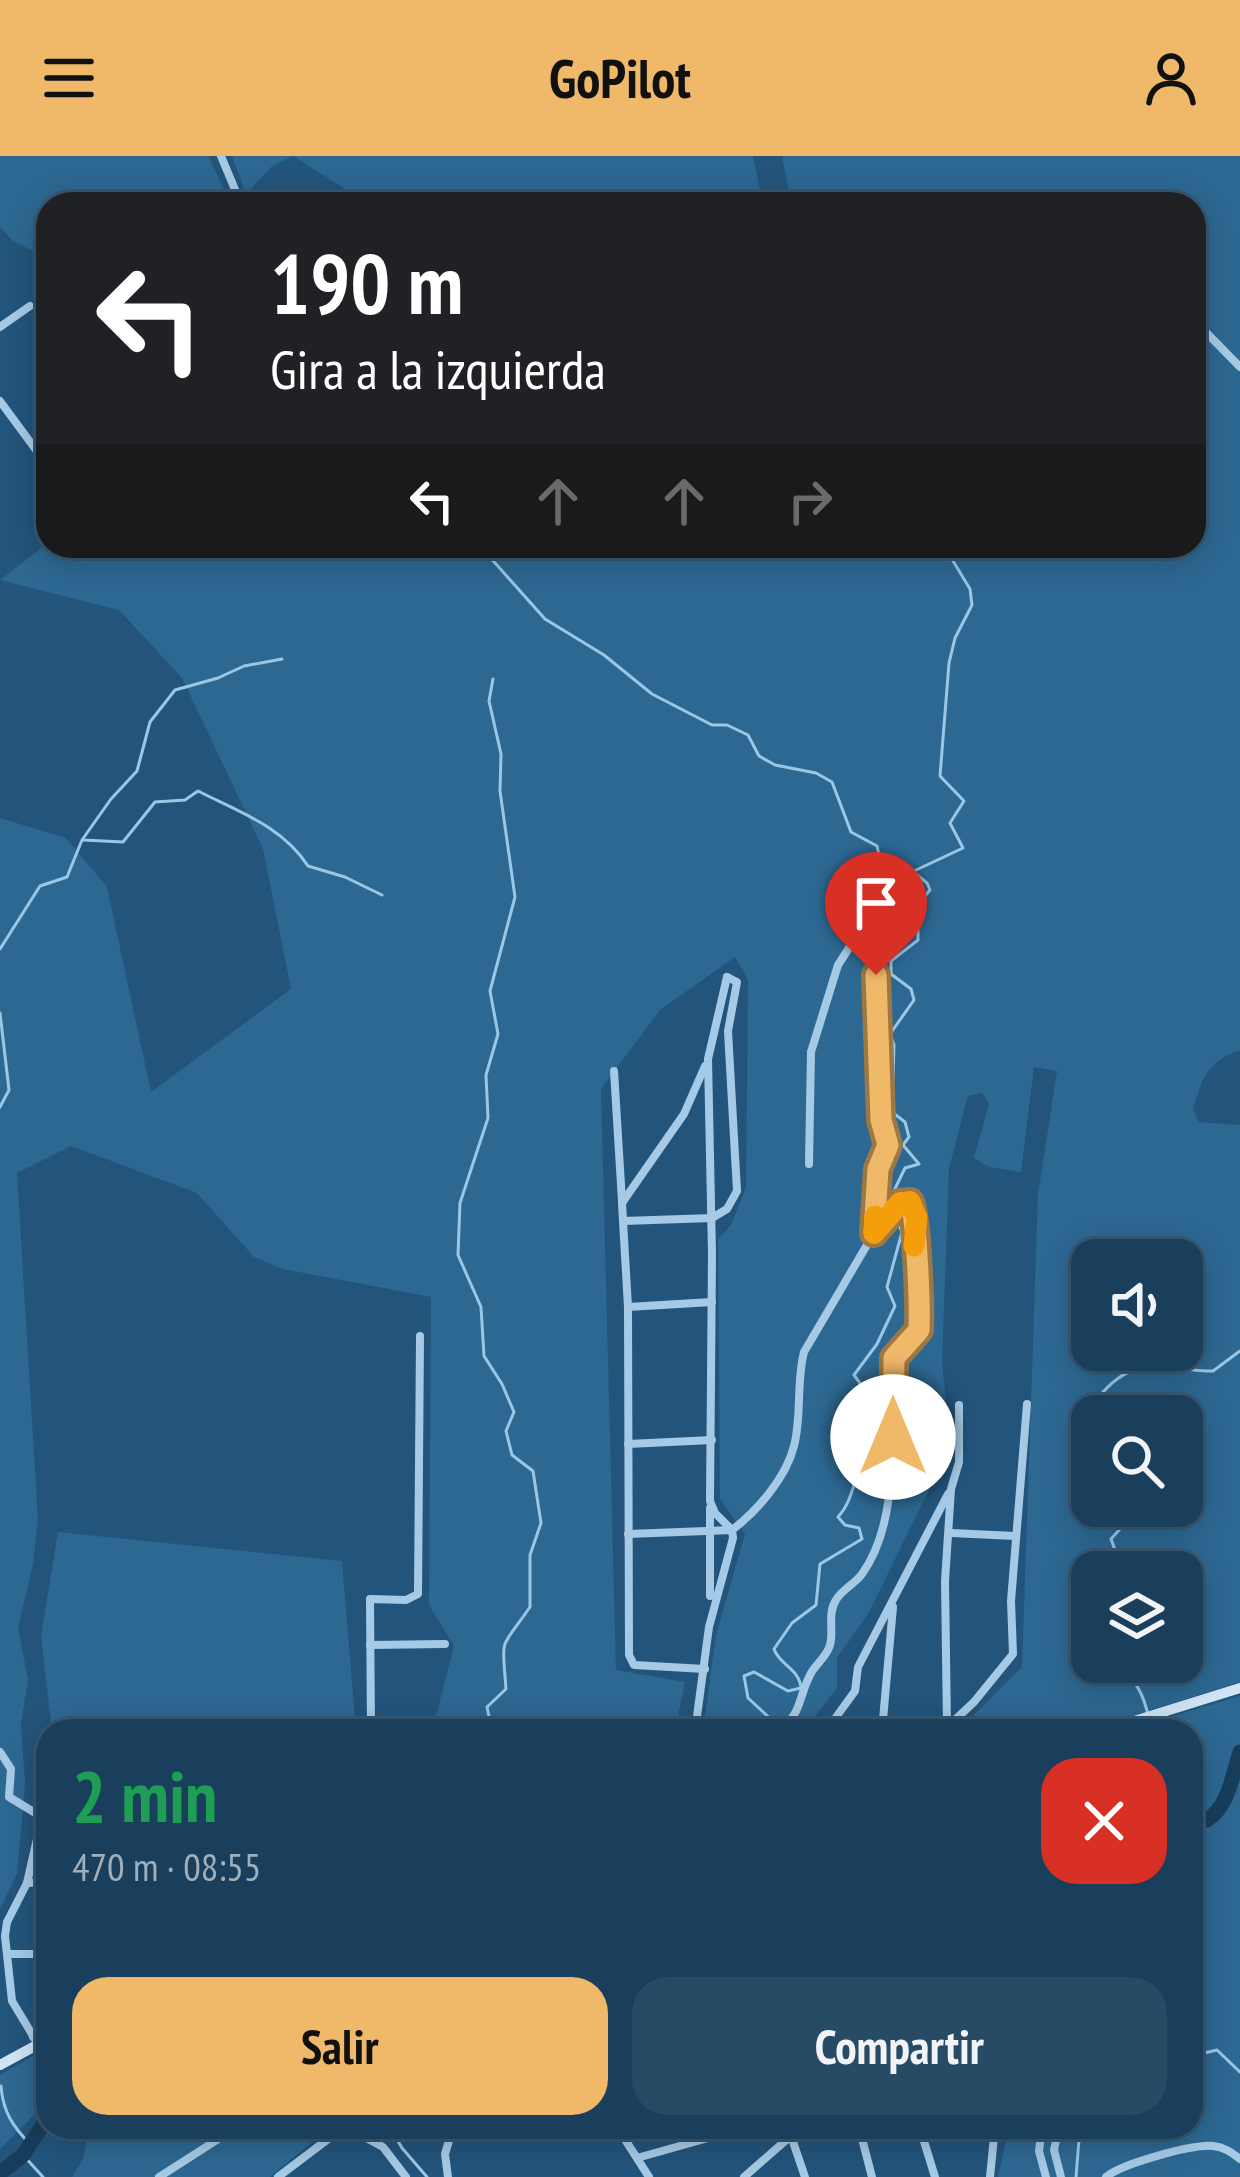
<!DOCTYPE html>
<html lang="es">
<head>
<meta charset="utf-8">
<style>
	:root { --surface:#1a3f5c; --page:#274a65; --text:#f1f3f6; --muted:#9fafbb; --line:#385872; --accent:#f0b869 }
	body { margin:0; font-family:"PT Sans Narrow",sans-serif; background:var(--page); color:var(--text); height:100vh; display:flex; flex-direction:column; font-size:45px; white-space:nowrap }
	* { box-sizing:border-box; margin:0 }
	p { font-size:39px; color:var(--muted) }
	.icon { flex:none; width:66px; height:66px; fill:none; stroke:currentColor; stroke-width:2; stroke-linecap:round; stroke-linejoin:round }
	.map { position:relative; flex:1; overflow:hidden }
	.side { position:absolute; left:36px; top:1563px; width:1167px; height:420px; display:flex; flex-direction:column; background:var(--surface); border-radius:36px; box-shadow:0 6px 30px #0003,0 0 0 3px var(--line) }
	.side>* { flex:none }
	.guide { position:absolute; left:36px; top:36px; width:1170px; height:366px; border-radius:36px; box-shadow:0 6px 30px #0003,0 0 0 3px var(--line); background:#202124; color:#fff; overflow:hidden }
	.buttons { position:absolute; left:1071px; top:1083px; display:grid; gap:24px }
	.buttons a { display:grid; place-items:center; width:132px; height:132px; border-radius:24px; background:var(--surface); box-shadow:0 6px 30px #0003,0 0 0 3px var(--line); font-size:60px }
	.pin { position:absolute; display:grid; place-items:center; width:102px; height:102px; color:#fff; margin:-123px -51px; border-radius:50% 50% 50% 0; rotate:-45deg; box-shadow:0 0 12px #0007 }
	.pin .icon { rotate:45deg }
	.me { position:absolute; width:132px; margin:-66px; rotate:0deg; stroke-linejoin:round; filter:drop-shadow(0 0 9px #0008) }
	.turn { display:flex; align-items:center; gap:42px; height:252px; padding:0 36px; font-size:54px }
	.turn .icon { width:156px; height:156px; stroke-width:2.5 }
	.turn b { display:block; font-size:84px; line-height:102px }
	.lanes { display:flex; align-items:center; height:114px; padding:0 36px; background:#0003; justify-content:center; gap:60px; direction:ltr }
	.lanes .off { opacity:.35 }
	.round { display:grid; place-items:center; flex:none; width:126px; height:126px; border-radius:36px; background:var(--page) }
	.overview { display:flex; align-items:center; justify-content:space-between; height:204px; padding:0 36px }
	h1 { font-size:72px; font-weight:600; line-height:90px; color:#1e9e55 }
	.primary-button { display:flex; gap:24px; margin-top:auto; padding:24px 36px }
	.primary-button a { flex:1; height:138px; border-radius:36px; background:var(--accent); color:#111; font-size:48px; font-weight:600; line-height:138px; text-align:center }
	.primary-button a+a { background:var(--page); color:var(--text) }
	header { display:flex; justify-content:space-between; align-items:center; height:156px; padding:0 36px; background:var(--accent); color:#111; font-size:54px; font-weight:600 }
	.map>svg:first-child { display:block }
	.green { fill:#2d6892; fill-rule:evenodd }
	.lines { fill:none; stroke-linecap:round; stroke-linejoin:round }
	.stream { stroke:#9ac7e6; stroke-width:3 }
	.river { stroke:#183d5b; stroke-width:15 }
	.minor { stroke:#a6cae5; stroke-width:8 }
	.secondary { stroke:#cfe4f4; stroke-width:10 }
	.route-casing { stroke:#9c7844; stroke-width:30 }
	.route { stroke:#f0b869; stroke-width:21 }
	.slow { stroke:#f59e0b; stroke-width:21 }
</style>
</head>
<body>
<header><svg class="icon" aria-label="menu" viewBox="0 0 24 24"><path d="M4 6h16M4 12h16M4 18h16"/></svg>GoPilot<svg class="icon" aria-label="person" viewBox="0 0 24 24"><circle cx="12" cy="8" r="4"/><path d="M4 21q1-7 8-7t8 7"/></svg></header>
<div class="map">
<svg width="1240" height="2021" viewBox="0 0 1240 2021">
	<rect width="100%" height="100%" fill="#23547b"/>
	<g class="green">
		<polygon points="0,0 208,0 231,48 48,48 48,102 13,85 0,71"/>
		<polygon points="232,0 753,0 763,48 369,48 293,0 271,11 246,38"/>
		<path d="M782,0H1240V894C1208,905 1202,922 1193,953L1199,966L1240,969V1526L1083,1575H958L1022,1511L1038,1038L1057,915L1034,911L1021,1016L989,1011L974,1002L989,948L982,937L968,940L949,1012L942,1206L946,1246L934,1324L868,1458L837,1502V1532L803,1575H703L716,1479L745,1378L720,1343L718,1083L731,1069L746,1031L748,824L735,801L660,854L601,933L616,1514L685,1526L675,1575H432L454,1490L429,1449L431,1141L283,1113L254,1101L197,1037L71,990L17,1017L38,1364L33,1408L18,1472L28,1524L21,1567L25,1627L17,1718L0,1753V662L66,682L107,731L151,936L291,833L263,693L182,522L119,454L0,424L48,387V390H1194V48H791ZM1092,1104H1182V1194H1092ZM1092,1260H1182V1350H1092ZM1092,1416H1182V1506H1092Z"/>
		<polygon points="58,1376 342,1405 356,1575 52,1575 41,1480"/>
		<polygon points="1240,1540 1240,2021 998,2021 1009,1971 1191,1971 1191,1575 1121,1575"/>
		<polygon points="48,1891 48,1945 0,1993 0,1919"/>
		<polygon points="90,1971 330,1971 270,2021 72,2021 83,2003"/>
	</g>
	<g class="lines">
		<g class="stream">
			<polyline points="480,390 545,463 604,499 652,538 712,569 727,569 748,579 759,600 775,609 816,617 832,626 851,676 877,690 880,703 897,703 927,727 930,734 921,745 908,750 918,770 918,784 891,805 891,818 911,833 914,844 890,878 894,889 892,956 905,966 909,981 903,989 919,1008 905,1012 892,1039 890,1052"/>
			<path d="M83,684L123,686L155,646L185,644L198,635C239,656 282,670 308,710L345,721L382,739"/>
			<polyline points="914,715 963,692 950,667 964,645 940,620 949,507 955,482 972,449 970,433 944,390"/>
			<polyline points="0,793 40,730 67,721 82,684 111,643 137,615 150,566 175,534 218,522 244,510 282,503"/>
			<polyline points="0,857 9,934 0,951"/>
			<path d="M1099,1260L1092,1250C1130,1196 1156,1214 1213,1215L1240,1195"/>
			<polyline points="1123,1416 1111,1383 1129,1363 1127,1350"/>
			<path d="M1116,1506C1139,1525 1147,1546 1151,1575"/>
			<path d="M492,1575L487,1551L506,1533C502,1478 499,1496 530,1451V1399L541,1367L533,1315L512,1299L506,1275L514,1256L502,1228L484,1200L481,1151L458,1099L460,1047L488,962L486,919L498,878L490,835L515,741L500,635L501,598L489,545L493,523"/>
			<path d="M775,1575V1567L748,1542L744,1520L754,1516L788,1535L801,1532C799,1512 780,1510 774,1493L792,1467L816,1449L820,1408L862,1383L859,1372L845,1369L838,1361C852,1346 851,1331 861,1313L847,1288V1277L863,1262L862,1230L854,1219L877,1188L895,1150L887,1131L902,1076L895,1061"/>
			<polyline points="1191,1900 1217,1894 1240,1916"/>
			<path d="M1,1930C3,1956 13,1971 31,1989"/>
			<polyline points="390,1971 402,1992 427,2021"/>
			<polyline points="23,1999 43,2021"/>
			<polyline points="1076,2021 1080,1971"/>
		</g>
		<g class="river">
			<path d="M1191,1659L1207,1664C1229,1650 1232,1620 1240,1596"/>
			<polyline points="0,2017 23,1999 48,1961"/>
		</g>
		<g class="minor">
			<polyline points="221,0 241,48"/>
			<polyline points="1194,164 1240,211"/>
			<polyline points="0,171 30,150"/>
			<polyline points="0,245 42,302"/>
			<polyline points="705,910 684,958 622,1047 623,1065 712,1062 727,1053 737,1035 728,875 737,826 727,821"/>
			<polyline points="614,915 622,1045"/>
			<polyline points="623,1065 628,1151 629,1499 634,1509 705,1513"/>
			<polyline points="628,1151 712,1146"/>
			<polyline points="628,1288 712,1284"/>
			<polyline points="951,1377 1015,1380"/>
			<path d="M628,1378L732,1374C757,1355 786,1322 794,1290C802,1260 796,1227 804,1196L874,1077L878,1013L888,989L881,964L876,819L894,778L884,738L838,809L811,896L809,1008"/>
			<polyline points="710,1440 710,1352"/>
			<polyline points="370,1489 445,1488"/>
			<polyline points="947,1571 945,1425 951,1333 959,1306 959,1249"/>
			<polyline points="371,1575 370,1443 406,1444 418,1438 420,1180"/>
			<polyline points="695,1575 709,1471 733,1382 732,1374 715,1357 710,1345 712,1098 708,903 727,821"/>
			<path d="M781,1575C804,1551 797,1545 810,1519C815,1508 827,1501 830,1489C834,1474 827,1458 836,1444C841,1434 855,1428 862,1418C903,1361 889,1267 894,1202L919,1174C920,1154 917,1059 910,1047H900L875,1077"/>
			<polyline points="826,1575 855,1535 858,1511 948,1338"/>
			<polyline points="882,1575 893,1451"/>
			<polyline points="943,1575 974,1546 1013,1498 1011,1445 1027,1248"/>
			<polyline points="0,1596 11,1613 9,1641 42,1661"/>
			<polyline points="46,1622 48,1622"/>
			<polyline points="27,1727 48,1726"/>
			<polyline points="8,1798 48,1798"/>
			<polyline points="33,1881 48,1871"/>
			<polyline points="38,1888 12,1845 5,1780 7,1766 27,1727 42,1661"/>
			<polyline points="346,1971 383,1991 406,2021"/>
			<polyline points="617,1971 649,2021"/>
			<polyline points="788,1971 805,2021"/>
			<polyline points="859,1971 872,2021"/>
			<polyline points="909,1971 923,1982 935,2021"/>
			<polyline points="1042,1971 1039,1995 1046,2021"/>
			<polyline points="1059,1971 1054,1994 1061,2021"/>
			<polyline points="923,1982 941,1976 996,1978"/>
			<polyline points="637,2002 747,1971"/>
			<polyline points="159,2021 237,1971"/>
			<polyline points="278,2021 344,1971"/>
			<polyline points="448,2021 445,1998 453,1971"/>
			<polyline points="744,2021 792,1979 810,1971"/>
			<polyline points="990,2021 995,1971"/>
			<path d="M1106,2021C1121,2008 1192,1988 1213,1990C1224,1991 1231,1996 1240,2003"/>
		</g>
		<g class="secondary">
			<polyline points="1102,1575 1240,1532"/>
			<polyline points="0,1909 48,1883"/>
		</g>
	</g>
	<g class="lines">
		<g class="route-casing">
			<path id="route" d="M876,819L881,964L888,989L878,1013L874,1077L900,1047L910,1046C917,1060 920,1153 919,1174L894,1202L893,1281"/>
		</g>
		<use href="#route" class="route"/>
		<polyline class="slow" points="875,1060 874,1077 900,1047 910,1046 917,1062 914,1090"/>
	</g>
</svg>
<div class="buttons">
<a><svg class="icon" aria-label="sound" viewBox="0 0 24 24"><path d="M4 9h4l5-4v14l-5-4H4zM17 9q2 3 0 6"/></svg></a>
<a><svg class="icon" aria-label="search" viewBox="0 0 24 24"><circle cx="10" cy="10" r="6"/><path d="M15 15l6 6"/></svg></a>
<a><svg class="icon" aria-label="layers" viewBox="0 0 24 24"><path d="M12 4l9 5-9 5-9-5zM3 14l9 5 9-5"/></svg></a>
</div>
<div class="pin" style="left:876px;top:819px;background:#d93025"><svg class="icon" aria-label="arrive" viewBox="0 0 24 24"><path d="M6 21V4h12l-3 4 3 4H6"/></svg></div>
<svg class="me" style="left:893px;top:1281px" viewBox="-20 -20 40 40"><circle r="19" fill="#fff"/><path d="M0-13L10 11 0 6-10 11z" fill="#f0b869"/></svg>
<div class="guide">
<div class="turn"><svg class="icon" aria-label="left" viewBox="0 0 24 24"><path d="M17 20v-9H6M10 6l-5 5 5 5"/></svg><div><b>190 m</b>Gira a la izquierda</div></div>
<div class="lanes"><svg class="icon" aria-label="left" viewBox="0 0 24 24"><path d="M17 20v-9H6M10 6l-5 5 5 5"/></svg><svg class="icon off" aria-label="ahead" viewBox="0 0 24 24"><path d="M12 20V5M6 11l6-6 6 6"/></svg><svg class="icon off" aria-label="ahead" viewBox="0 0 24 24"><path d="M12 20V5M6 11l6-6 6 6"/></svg><svg class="icon off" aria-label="right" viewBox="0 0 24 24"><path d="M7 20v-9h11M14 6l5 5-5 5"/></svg></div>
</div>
<section class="side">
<div class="overview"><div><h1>2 min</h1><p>470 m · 08:55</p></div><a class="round" style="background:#d93025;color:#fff"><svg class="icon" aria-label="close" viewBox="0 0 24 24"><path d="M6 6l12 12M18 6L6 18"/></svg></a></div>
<div class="primary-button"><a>Salir</a><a>Compartir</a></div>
</section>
</div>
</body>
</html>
